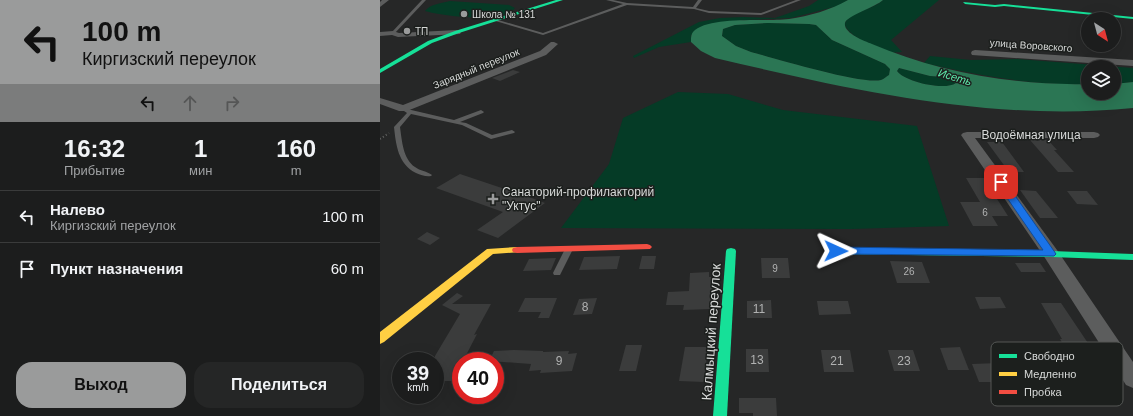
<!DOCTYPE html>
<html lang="ru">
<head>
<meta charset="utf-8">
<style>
	:root { --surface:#1c1d1d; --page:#252626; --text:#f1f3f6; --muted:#a0a2a4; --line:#3a3b3b; --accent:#9a9b9b }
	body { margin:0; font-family:Helvetica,sans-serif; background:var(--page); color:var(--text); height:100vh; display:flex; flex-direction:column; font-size:15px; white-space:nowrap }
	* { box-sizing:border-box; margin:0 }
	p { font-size:13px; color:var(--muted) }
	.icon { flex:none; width:22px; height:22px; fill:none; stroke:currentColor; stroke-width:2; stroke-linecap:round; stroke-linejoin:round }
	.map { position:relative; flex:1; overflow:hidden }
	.drawer { display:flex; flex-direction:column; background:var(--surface); width:380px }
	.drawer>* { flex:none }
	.guide { background:#9a9b9b; color:#111; overflow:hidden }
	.needle { width:26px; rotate:144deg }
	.buttons { position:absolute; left:701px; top:12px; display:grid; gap:8px }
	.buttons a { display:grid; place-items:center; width:40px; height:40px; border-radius:50%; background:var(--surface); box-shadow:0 4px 16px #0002,0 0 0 1px var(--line); font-size:20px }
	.speed { position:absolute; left:12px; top:352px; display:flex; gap:8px; font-size:20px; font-weight:700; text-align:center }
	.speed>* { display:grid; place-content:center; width:52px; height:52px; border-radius:50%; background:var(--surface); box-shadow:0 4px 16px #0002,0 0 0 1px var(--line); line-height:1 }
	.speed small { font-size:10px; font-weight:400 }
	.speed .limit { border:6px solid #d22; background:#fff; color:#111 }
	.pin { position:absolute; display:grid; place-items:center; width:34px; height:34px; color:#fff; margin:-17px; border-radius:8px; box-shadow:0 2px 6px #0006 }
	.me { position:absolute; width:44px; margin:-22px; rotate:91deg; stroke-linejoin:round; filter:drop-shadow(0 0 3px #0008) }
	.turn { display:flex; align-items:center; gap:14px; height:84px; padding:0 16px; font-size:18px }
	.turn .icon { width:52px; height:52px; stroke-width:2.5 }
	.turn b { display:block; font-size:28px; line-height:34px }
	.lanes { display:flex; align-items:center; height:38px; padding:0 16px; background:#0003; justify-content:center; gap:20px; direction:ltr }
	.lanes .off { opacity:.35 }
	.eta { display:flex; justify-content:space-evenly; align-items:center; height:68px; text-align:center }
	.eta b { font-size:24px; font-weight:800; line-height:28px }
	.primary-button { display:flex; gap:8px; margin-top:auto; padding:8px 16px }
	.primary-button a { flex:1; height:46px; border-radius:16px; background:var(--accent); color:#111; font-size:16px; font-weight:800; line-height:46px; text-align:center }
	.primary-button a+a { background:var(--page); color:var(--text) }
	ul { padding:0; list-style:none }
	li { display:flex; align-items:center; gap:12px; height:52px; padding:0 16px; border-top:1px solid var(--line) }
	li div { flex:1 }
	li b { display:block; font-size:15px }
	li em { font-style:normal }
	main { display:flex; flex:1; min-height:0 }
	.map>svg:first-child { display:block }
	.green { fill:#053b26 }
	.water { fill:#2b7654; fill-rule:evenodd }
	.building { fill:#3b3c3c }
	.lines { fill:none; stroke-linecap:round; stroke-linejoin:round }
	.path { stroke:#636463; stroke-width:2; stroke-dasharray:1 2.5; stroke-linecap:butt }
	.lane { fill:#5c5d5d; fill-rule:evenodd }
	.street { fill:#5c5d5d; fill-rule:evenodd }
	.fast { fill:#16e098; fill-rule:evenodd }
	.slow { fill:#ffcf43; fill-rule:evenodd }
	.jam { fill:#f24e42; fill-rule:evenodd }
	.route { fill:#1a73e8; stroke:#114b97 }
	.poi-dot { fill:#9a9b9b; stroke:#1c1f1d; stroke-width:1.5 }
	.labels { text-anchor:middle; stroke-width:3; stroke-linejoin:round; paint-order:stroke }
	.far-poi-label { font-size:10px; fill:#d8dad9; stroke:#1c1f1d; text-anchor:start }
	.far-street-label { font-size:10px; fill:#d8dad9; stroke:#1c1f1d }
	.number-label { font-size:10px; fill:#b1b2b2 }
	.far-water-label { font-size:11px; font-style:italic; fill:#5deaab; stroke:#1c1f1d }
	.street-label { font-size:12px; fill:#d8dad9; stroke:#1c1f1d }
	.poi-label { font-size:12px; fill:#d8dad9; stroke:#1c1f1d; text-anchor:start }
	.near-number-label { font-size:12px; fill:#b1b2b2 }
	.near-street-label { font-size:14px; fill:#d8dad9; stroke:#1c1f1d }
	.key { fill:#1c1f1d; stroke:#545755; stroke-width:1 }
	.key-label { font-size:11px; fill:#d8dad9 }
</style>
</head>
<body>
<main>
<section class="drawer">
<div class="guide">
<div class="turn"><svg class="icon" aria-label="left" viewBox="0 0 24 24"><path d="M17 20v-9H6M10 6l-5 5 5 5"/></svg><div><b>100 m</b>Киргизский переулок</div></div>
<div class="lanes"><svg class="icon" aria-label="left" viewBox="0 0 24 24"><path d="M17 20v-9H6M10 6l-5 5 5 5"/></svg><svg class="icon off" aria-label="ahead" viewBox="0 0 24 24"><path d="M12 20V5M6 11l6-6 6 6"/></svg><svg class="icon off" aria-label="right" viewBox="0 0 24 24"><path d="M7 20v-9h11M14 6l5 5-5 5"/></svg></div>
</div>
<div class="eta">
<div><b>16:32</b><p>Прибытие</p></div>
<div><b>1</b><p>мин</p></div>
<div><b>160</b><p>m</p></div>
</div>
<ul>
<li><svg class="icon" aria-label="left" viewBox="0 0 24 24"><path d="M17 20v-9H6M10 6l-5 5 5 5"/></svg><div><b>Налево</b><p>Киргизский переулок</p></div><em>100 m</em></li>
<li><svg class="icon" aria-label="arrive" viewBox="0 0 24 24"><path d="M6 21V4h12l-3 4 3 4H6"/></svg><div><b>Пункт назначения</b></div><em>60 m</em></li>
</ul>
<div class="primary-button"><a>Выход</a><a>Поделиться</a></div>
</section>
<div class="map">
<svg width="753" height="416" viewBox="0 0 753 416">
	<rect width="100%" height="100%" fill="#262727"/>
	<g class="green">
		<polygon points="438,0 468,0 458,6 411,18 364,20 335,24 311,35 311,42 279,47 254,58 253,56 319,22 340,18 363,17 395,18 429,6"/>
		<path d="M503,0H559L511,40L522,52C519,52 514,53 510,52C501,51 458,32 466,21C471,12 494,9 503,0Z"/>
		<path d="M70,1L129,5L135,8C122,24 63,16 45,11C50,4 62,3 70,1Z"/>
		<path d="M388,23L429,24L436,25L452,40L505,64L510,69L509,75C507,76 504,79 501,80C482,85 394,58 371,52L356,46L342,36L343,29L355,25Z"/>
		<path d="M550,56L591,60L637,59L753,68V82L734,84V67H708V84C653,86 597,75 544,63Z"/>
		<path d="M519,68L550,76L565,77L576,83C565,91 525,82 517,71Z"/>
		<polygon points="298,92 348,94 403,110 537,126 569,226 471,229 181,228 229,164 243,118"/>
	</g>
	<path class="water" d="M468,0H503C496,7 466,16 465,23C463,33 484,41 492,44C557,72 637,86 708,84V93H734V84L753,82V108C612,122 472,90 335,58L321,51L311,42C311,37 311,33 315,30C333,16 386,22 409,19C429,16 451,10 468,0ZM388,23L429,24L436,25L452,40L505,64L510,69L509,75C507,76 504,79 501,80C482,85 394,58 371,52L356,46L342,36L343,29L355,25ZM519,68L550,76L565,77L576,83C565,91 525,82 517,71Z"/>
	<g class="building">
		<polygon points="133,70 140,72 120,81 112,78"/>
		<polygon points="650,140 668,140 677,150 674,150 694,172 678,172"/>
		<polygon points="607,142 622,142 644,172 629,172"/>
		<polygon points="80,174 149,197 165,203 118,238 97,230 123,212 56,188"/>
		<polygon points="586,178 606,178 612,188 610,188 628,216 612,216 618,226 593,226 580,202 600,202"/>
		<polygon points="640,190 656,191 678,218 660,218"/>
		<polygon points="687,191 707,191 718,205 697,204"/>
		<polygon points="47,232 60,238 50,245 37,239"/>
		<polygon points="240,256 237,269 199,270 204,257"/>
		<polygon points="262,256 276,256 274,269 259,269"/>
		<polygon points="176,258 171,270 143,271 149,259"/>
		<polygon points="381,258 408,258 410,278 382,278"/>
		<polygon points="510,261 542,262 550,283 517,283"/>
		<polygon points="635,263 660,263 666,272 641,272"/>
		<polygon points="329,272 329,277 334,277 330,309 303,310 304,305 286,305 288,292 309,291 310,273"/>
		<polygon points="77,293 83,296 72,304 111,304 94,335 97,334 83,361 81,361 81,366 72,381 55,381 55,356 80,314 62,305"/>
		<polygon points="595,297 620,297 626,308 600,309"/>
		<polygon points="145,298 177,298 169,318 158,318 161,312 138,312"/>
		<polygon points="217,298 212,314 193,315 199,299"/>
		<polygon points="391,300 392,318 367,318 367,301"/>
		<polygon points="437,301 468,301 471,314 439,315"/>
		<polygon points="661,303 681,303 722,364 731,364 743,382 720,383 705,359 691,359 680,339 682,339"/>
		<polygon points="246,345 262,345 256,371 239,371"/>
		<polygon points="305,347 328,347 324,382 299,381"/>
		<polygon points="580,347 589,370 568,370 560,348"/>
		<polygon points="366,349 388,349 389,372 366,372"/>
		<polygon points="134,350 163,351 163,352 189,351 188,354 197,353 192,371 160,373 161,370 149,371 151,364 109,361 114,351"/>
		<polygon points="441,350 470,350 474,372 444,372"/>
		<polygon points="508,350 533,350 540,371 514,371"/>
		<polygon points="619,363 627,382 599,382 592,364"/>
		<polygon points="359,398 396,398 397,416 373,416 373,413 359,413"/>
	</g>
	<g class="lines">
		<polyline class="path" points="0,139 9,133"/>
		<g class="lane">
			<polygon points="42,0 46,0 14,34 12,34 12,32"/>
			<polygon points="226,0 233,0 247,3 313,7 318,0 322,0 316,8 329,11 381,13 416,0 421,0 381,15 329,13 314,9 247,5 163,35 112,20 115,19 163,33 243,4"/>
			<path d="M27,109L74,120L101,110L104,112L103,113L80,122L86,123L112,135L132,130L135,132L134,133L111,139L82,125L31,114L20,127C22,141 23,159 35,167C40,171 47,171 52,175L51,176C46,177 41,175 36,173C18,164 16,145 14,127L27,113L24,111Z"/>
			<polygon points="189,246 192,247 193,249 180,275 174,275 173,273 186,247"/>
		</g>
		<g class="street">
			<polygon points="2,0 9,0 0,7 0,2"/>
			<polygon points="77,30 81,32 80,34 18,37 12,35 0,36 0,32 13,31 19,33"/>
			<polygon points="171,42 174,42 178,44 166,55 27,111 19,111 0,104 0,98 23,105 160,51"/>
			<polygon points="595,50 753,60 753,66 592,55 591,53 592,51"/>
			<polygon points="587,132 714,132 718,133 720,135 718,137 714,138 595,138 677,250 753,362 753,388 746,385 665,258 581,135 583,133"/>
		</g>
		<g class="fast">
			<polygon points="176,0 183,0 79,33 52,43 0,73 0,69 48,41 75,31"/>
			<polygon points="583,2 615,5 624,4 753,17 753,19 624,6 615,7 585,4"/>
			<polygon points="351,248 355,249 356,251 347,416 333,416 346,251 347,249"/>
			<polygon points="456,248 671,251 753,254 753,260 671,257 456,254 452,253 451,251 452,249"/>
		</g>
		<polygon class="slow" points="137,247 141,248 142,250 141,252 113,254 4,342 0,344 0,332 107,249"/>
		<polygon class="jam" points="267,244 270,245 272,247 270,249 137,253 133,252 132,250 133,248 137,247"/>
	</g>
	<polygon class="route" points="618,180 624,180 674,251 676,254 674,256 456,254 451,251 456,247 663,250 616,182"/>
	<g class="poi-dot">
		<circle cx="84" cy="14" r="4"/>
		<circle cx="27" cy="31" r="4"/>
		<path d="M111 193h4v4h4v4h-4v4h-4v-4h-4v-4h4z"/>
	</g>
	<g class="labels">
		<g class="far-poi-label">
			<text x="92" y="18">Школа № 131</text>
			<text x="35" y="35">ТП</text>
		</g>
		<g class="far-street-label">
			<text transform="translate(651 45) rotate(4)" y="4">улица Воровского</text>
			<text transform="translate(96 68) rotate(-22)" y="4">Зарядный переулок</text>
		</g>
		<g class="number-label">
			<text x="605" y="216">6</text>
			<text x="395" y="272">9</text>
			<text x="529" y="275">26</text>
		</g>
		<g class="far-water-label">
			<text transform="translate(575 77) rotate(16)" y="4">Исеть</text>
		</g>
		<g class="street-label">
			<text x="651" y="139">Водоёмная улица</text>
		</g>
		<g class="poi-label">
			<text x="122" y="196">Санаторий-профилакторий<tspan x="122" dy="14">"Уктус"</tspan></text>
		</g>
		<g class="near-number-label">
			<text x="205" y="311">8</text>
			<text x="379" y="313">11</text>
			<text x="377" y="364">13</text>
			<text x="179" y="365">9</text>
			<text x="457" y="365">21</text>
			<text x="524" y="365">23</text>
		</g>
		<g class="near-street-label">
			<text transform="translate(331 332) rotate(-86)" y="5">Калмыцкий переулок</text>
		</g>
	</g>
	<rect x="611" y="342" width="132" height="64" rx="6" class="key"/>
	<rect x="619" y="354" width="18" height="4" fill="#16e098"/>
	<rect x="619" y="372" width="18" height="4" fill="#ffcf43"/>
	<rect x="619" y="390" width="18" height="4" fill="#f24e42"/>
	<g class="key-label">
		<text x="644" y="360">Свободно</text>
		<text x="644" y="378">Медленно</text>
		<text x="644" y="396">Пробка</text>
	</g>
</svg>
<div class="buttons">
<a><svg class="needle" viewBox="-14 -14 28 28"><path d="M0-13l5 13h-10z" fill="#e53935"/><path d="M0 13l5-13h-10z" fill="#a0a2a4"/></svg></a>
<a><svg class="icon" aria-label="layers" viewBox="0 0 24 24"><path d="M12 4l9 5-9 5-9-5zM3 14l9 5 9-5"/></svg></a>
</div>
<div class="speed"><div>39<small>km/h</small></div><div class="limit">40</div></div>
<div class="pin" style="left:621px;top:182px;background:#d93025"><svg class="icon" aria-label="arrive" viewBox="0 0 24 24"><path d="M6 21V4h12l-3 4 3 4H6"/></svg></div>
<svg class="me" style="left:456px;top:251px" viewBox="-20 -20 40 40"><path d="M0-17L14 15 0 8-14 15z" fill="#1a73e8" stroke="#fff" stroke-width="4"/></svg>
</div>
</main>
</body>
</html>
